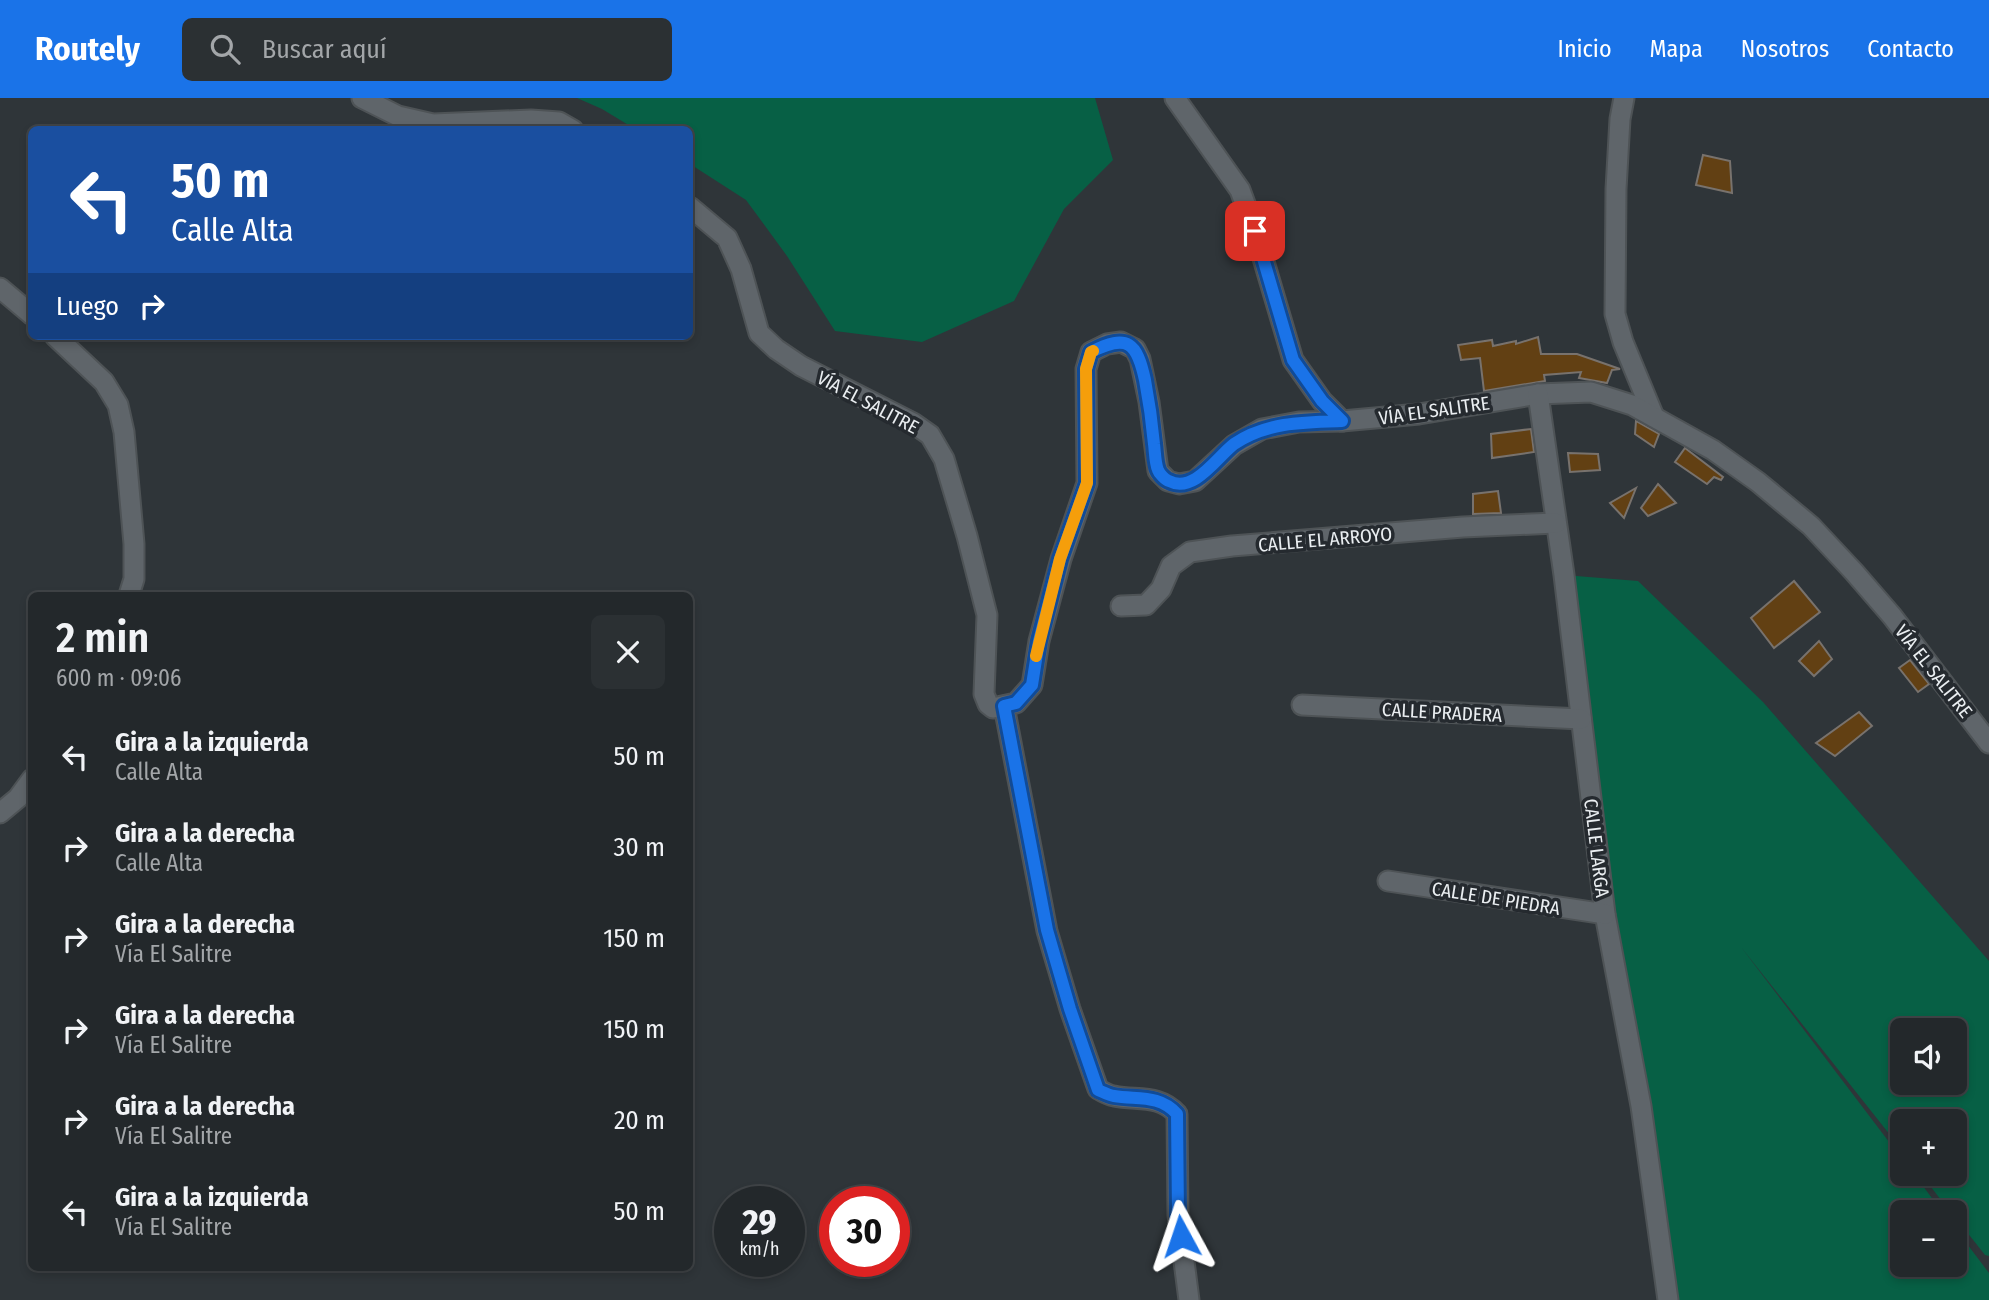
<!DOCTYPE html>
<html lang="es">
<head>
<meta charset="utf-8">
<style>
	:root { --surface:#23282b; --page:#2b3033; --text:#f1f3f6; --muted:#a3a6a9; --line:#404447; --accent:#1a73e8 }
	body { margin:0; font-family:"Fira Sans Condensed",sans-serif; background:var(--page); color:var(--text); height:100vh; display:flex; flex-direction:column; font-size:26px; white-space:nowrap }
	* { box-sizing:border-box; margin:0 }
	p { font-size:23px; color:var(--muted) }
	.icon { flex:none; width:38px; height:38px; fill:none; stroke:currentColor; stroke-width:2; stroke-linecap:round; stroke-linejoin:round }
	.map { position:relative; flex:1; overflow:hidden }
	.drawer { position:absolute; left:28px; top:494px; width:665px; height:679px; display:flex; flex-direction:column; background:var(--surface); border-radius:10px; box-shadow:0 4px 10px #0003,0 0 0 2px var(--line) }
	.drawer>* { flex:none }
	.top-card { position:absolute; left:28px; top:28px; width:665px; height:214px; border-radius:10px; box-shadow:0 4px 10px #0003,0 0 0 2px var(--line); background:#1a4fa0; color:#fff; overflow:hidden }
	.buttons { position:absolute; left:1890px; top:920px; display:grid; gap:14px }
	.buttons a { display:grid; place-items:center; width:77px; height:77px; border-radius:10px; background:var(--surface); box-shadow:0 4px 10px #0003,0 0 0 2px var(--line); font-size:35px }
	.speed { position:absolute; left:714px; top:1088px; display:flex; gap:14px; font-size:35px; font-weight:700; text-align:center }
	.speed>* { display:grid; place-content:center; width:91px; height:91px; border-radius:50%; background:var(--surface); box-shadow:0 4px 10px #0003,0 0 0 2px var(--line); line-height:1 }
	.speed small { font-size:18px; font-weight:400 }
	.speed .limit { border:10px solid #d22; background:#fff; color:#111 }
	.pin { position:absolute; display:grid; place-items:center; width:60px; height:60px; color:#fff; margin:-30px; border-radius:14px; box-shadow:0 4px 10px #0006 }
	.me { position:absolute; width:77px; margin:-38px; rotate:355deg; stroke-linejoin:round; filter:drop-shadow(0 0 5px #0008) }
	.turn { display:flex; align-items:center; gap:24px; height:147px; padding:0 28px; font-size:32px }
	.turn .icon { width:91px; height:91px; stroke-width:2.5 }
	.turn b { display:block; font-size:49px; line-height:60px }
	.then { display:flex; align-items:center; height:66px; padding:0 28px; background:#0003; gap:14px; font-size:26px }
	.round { display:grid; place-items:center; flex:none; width:74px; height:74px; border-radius:10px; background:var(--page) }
	.overview { display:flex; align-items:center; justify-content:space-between; height:119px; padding:0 28px }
	h1 { font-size:42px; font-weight:600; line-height:52px }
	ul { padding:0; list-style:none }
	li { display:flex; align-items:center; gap:21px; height:91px; padding:0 28px }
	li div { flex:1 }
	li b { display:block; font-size:26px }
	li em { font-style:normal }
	header { display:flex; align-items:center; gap:42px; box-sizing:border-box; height:98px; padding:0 35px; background:var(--accent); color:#fff }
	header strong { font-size:33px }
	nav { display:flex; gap:38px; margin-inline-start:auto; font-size:24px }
	.search { width:490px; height:63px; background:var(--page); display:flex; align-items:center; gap:18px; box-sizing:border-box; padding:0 24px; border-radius:10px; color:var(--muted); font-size:26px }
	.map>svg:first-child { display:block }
	.green { fill:#076045; fill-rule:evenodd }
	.building { fill:#624013; stroke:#78726d; stroke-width:2 }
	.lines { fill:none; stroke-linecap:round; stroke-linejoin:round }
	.minor-casing { stroke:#4e5356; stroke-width:23 }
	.minor { stroke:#5f656a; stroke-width:19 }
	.route-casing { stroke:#114b97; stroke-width:18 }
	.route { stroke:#1a73e8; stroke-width:12 }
	.slow { stroke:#f59e0b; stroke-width:12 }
	.labels { text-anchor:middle; stroke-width:7; stroke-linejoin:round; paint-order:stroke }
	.street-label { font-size:19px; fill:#eaeef1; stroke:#252a2f }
</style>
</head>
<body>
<header>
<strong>Routely</strong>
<div class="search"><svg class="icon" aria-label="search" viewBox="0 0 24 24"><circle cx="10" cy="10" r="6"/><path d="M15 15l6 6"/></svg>Buscar aquí</div>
<nav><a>Inicio</a><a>Mapa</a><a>Nosotros</a><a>Contacto</a></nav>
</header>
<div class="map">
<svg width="1989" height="1202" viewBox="0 0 1989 1202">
	<rect width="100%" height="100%" fill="#2f3539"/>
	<g class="green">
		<polygon points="577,0 1095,0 1113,62 1064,111 1014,203 922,244 835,233 787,158 746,102 690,66 690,32 635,31 602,11"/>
		<path d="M1564,477L1638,483L1763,604L1989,863V1158L1985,1157L1955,1119V1115H1951L1921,1076H1955V1024H1902V1052L1741,849L1902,1061V1076H1914L1943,1115H1902V1167H1955V1130L1989,1175V1202H1667ZM1902,933H1955V985H1902Z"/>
	</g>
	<g class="building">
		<polygon points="1703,57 1730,63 1732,95 1696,87"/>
		<polygon points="1538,239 1541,256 1577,256 1620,271 1612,272 1607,285 1579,280 1581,274 1544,277 1545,283 1484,293 1480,260 1461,262 1458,247 1492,242 1493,248 1516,243 1516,246"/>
		<polygon points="1636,323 1659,336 1654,349 1635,336"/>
		<polygon points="1531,331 1534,354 1492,360 1491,336"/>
		<polygon points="1685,350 1723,379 1721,382 1714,379 1707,386 1675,364"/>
		<polygon points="1568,355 1598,356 1600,372 1570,374"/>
		<polygon points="1658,386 1676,405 1648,418 1641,410"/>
		<polygon points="1636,390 1624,420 1610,405"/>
		<polygon points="1498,393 1501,415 1473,416 1473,396"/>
		<polygon points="1794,483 1820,514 1774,550 1751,520"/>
		<polygon points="1819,543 1832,561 1814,578 1799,563"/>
		<polygon points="1910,562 1929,586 1918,594 1899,570"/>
		<polygon points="1859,614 1872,628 1835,658 1816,645"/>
	</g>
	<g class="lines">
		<g class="minor-casing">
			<g id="minor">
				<polyline points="362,0 398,18 433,26 531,22 559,24 573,32"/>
				<polyline points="1175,0 1240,92 1255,133 1293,262 1322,303 1342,323"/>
				<polyline points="1624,0 1620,21 1616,91 1615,216 1623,244 1654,319"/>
				<polyline points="690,109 727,140 741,171 759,235 776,251 801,268 913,325 930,337 944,361 967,438 987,517 984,596 988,606 993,610 1016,605 1032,587 1039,543 1061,461 1087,385 1086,271 1091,254 1107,246 1121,244 1135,251 1140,261 1149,304 1158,373 1168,383 1179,386 1195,383 1234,347 1262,331 1299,324 1342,323 1419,316 1538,296 1591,294 1632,307 1713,352 1758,384 1811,428 1854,474 1892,518 1989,645"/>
				<polyline points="0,190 32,217"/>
				<polyline points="55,238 104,284 118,307 124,334 134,446 134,481 129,497"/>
				<polyline points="1538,296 1564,477 1605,816 1641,1008 1668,1202"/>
				<polyline points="1121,508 1146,507 1161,491 1171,468 1190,454 1232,448 1463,429 1556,425"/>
				<polyline points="1302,607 1581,621"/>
				<path d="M1004,608L1047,833L1070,911L1098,991C1103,994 1108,997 1114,998C1137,1003 1159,996 1177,1016L1178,1117L1189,1202"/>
				<polyline points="0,715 18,700 32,681"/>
				<polyline points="1388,783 1605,816"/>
			</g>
		</g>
		<use href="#minor" class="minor"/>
	</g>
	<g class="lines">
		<g class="route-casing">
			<path id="route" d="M1181,1138L1178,1117L1177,1016C1159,996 1137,1002 1114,998C1108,997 1103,994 1098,992L1070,911L1047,832L1004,608L1016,605L1032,587L1039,543L1060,461L1087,385L1086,271L1091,254C1128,235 1137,245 1145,282C1149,303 1152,324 1154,346C1155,353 1155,365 1158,372C1159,375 1165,382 1169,383C1194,396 1217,359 1234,346C1266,324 1305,324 1342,323L1322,303L1293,262L1255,133"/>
		</g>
		<use href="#route" class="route"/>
		<polyline class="slow" points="1036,558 1060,461 1087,385 1086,271 1091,254 1093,253"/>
	</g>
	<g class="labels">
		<g class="street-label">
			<text transform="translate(868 304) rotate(28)" y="7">VÍA EL SALITRE</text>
			<text transform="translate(1434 312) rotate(-8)" y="7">VÍA EL SALITRE</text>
			<text transform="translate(1325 441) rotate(-5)" y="7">CALLE EL ARROYO</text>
			<text transform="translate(1934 573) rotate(52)" y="7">VÍA EL SALITRE</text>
			<text transform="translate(1442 614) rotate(3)" y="7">CALLE PRADERA</text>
			<text transform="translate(1597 750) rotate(83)" y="7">CALLE LARGA</text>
			<text transform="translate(1496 800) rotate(9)" y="7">CALLE DE PIEDRA</text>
		</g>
	</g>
</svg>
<div class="buttons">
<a><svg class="icon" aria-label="sound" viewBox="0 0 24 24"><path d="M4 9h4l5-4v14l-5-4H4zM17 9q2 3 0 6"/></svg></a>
<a>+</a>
<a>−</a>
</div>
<div class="speed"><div>29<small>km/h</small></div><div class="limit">30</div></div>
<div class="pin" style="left:1255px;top:133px;background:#d93025"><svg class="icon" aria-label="arrive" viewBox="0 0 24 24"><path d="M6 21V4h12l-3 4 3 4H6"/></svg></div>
<svg class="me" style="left:1181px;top:1138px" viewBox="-20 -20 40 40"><path d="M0-17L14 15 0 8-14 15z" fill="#1a73e8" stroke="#fff" stroke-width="4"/></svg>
<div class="top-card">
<div class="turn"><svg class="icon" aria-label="left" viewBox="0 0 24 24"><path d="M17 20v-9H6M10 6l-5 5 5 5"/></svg><div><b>50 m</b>Calle Alta</div></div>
<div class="then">Luego<svg class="icon" aria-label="right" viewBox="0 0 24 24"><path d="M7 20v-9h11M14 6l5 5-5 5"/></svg></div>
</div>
<section class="drawer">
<div class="overview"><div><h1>2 min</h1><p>600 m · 09:06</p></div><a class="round"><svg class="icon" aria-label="close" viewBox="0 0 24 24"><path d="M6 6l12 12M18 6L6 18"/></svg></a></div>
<ul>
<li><svg class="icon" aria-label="left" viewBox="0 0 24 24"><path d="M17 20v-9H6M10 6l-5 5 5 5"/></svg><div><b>Gira a la izquierda</b><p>Calle Alta</p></div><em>50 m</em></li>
<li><svg class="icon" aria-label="right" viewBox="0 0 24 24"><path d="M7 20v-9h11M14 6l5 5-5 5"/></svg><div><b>Gira a la derecha</b><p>Calle Alta</p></div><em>30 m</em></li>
<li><svg class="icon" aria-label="right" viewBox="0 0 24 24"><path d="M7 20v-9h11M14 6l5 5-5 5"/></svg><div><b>Gira a la derecha</b><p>Vía El Salitre</p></div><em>150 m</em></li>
<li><svg class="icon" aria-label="right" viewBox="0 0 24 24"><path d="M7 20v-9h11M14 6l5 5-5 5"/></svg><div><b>Gira a la derecha</b><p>Vía El Salitre</p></div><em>150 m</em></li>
<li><svg class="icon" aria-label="right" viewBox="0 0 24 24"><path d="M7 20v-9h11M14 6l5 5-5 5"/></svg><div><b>Gira a la derecha</b><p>Vía El Salitre</p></div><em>20 m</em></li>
<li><svg class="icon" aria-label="left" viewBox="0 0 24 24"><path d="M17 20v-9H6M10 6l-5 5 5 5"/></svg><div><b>Gira a la izquierda</b><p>Vía El Salitre</p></div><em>50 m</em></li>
</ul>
</section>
</div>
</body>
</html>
